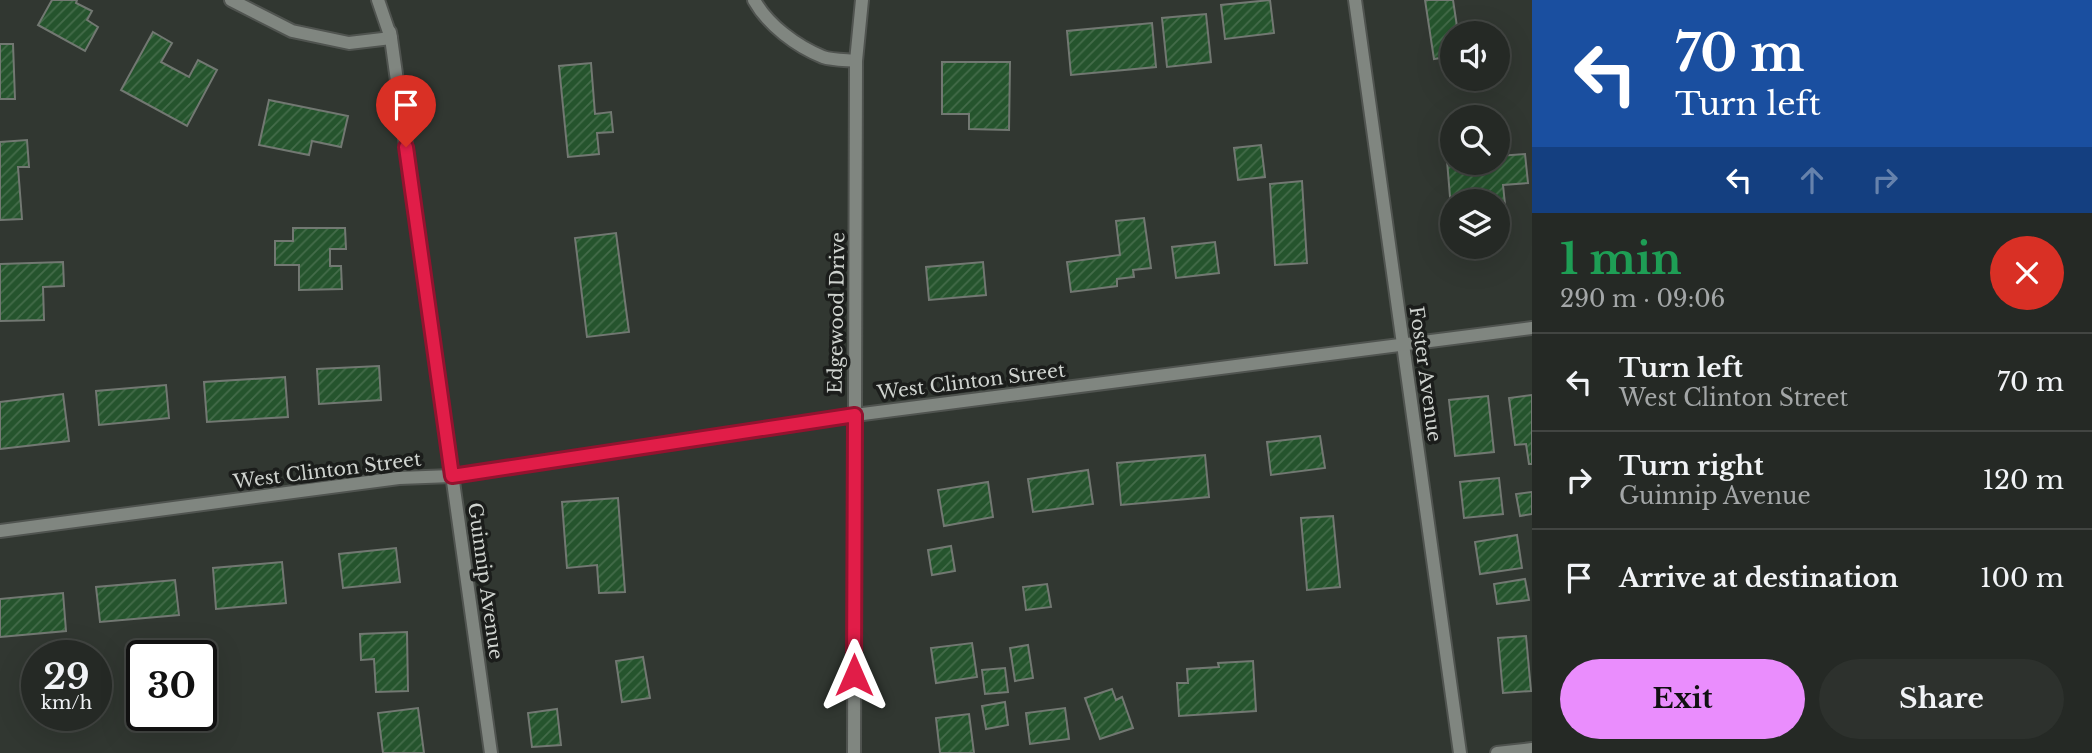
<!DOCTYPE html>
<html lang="en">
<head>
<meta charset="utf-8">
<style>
	:root { --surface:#252925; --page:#2d312d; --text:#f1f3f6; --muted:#a3a6a7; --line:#424542; --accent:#ea8dfd }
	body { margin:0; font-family:"Libre Baskerville",serif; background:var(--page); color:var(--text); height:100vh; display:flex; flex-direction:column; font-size:26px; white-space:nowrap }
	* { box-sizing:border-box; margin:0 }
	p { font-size:23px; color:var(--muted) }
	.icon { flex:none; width:38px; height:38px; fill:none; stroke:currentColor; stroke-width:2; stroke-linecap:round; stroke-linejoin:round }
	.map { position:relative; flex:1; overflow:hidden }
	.side { display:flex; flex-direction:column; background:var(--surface); width:560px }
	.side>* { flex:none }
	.hud { background:#1a4fa0; color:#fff; overflow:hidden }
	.controls { position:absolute; left:1440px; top:21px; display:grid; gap:14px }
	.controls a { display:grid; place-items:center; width:70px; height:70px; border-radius:50%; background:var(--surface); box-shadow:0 7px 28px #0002,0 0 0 2px var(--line); font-size:35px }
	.speed { position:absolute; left:21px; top:640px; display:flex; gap:14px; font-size:35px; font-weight:700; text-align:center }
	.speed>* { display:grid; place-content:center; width:91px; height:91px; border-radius:50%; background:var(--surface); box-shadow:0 7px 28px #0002,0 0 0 2px var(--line); line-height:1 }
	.speed small { font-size:18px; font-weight:400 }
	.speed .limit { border:4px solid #111; border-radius:10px; background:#fff; color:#111 }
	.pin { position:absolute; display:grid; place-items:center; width:60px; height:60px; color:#fff; margin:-72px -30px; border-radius:50% 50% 50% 0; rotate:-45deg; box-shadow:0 0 7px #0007 }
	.pin .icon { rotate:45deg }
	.me { position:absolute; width:77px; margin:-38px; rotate:0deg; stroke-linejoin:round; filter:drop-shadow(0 0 5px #0008) }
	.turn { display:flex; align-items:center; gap:24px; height:147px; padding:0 28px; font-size:32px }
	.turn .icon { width:91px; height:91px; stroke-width:2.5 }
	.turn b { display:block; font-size:49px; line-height:60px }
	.lanes { display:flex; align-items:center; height:66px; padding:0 28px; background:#0003; justify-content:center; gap:35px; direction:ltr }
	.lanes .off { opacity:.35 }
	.round { display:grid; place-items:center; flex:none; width:74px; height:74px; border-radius:37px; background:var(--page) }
	.summary { display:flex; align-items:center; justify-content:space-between; height:119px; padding:0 28px }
	h1 { font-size:42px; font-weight:700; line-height:52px; color:#1e9e55 }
	.button { display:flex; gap:14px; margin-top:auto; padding:14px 28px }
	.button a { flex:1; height:80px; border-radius:42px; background:var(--accent); color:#111; font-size:28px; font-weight:700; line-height:80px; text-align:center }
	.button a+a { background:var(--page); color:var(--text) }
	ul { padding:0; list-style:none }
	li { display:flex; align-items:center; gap:21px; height:98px; padding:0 28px; border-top:2px solid var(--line) }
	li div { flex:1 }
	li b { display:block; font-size:26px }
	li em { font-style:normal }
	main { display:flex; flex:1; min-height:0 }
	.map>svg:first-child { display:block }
	.building { fill:url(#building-hatch); stroke:#727872; stroke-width:2 }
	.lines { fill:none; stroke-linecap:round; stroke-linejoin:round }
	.minor-casing { stroke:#505450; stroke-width:16 }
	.minor { stroke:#808680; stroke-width:12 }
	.route-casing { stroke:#92132f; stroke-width:18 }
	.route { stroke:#e11d48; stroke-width:12 }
	.labels { text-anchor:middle; stroke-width:7; stroke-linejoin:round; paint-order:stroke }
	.street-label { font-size:19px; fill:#cfd3cf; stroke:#1b1d1b }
</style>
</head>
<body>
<main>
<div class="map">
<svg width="1532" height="753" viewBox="0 0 1532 753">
	<defs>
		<pattern id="building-hatch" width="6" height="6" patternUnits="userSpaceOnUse" patternTransform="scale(1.75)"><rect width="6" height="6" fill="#25542d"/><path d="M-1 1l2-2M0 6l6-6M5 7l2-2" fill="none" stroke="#446c4a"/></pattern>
	</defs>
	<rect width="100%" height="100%" fill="#313731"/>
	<g class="building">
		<polygon points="52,0 77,0 76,3 92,11 87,20 98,27 85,51 38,25"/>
		<polygon points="1270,0 1274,33 1225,39 1221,5"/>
		<polygon points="1425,0 1453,0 1458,33 1452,33 1452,56 1434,59"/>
		<polygon points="1206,14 1211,62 1167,67 1162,18"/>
		<polygon points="1152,23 1156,67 1071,75 1067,31"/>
		<polygon points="153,32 172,43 161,62 189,77 198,60 217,70 187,126 121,90"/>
		<polygon points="0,44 13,44 15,99 0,99"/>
		<polygon points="942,62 1010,62 1009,130 969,129 969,114 942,114"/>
		<polygon points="591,63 595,114 611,112 613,132 597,133 599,154 568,157 559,66"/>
		<polygon points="269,100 348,116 341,147 312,141 309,155 259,145"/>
		<polygon points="27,140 29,167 18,167 22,219 0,220 0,142"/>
		<polygon points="1261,145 1265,177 1238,180 1234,148"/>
		<polygon points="1452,147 1452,163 1498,163 1498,156 1525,154 1528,183 1503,185 1506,214 1498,215 1498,201 1452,201 1452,221 1446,148"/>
		<polygon points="1302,181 1307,263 1275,265 1270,184"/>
		<polygon points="1144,218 1151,268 1133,270 1134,277 1117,279 1117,286 1071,292 1067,262 1120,255 1116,221"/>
		<polygon points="293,228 345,228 346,249 330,249 330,266 341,266 342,289 299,290 299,265 275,265 275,241 293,241"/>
		<polygon points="616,233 629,332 587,337 575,238"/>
		<polygon points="1215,242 1219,273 1176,278 1172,247"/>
		<polygon points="63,262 64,286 43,287 44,320 0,321 0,264"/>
		<polygon points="983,262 986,295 929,300 926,267"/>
		<polygon points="379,366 381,400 319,404 317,369"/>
		<polygon points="285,377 288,417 207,422 204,382"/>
		<polygon points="166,385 169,418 99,425 96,391"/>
		<polygon points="63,394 69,441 0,449 0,402"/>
		<polygon points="1532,395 1532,464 1529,464 1526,444 1515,445 1509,398"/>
		<polygon points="1488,396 1494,452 1455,456 1449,400"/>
		<polygon points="1320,436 1325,468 1271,475 1267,442"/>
		<polygon points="1205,455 1209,497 1121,505 1117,463"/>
		<polygon points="1088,470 1093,504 1033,512 1028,479"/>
		<polygon points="1499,478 1503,514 1464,518 1460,482"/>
		<polygon points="988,482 993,517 944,526 938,490"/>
		<polygon points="1532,492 1532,514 1520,516 1516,494"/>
		<polygon points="618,498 625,592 599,593 597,565 567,568 562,502"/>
		<polygon points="1333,516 1340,587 1307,590 1301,518"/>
		<polygon points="1517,535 1522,568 1480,574 1475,542"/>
		<polygon points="951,546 955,571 932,575 928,550"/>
		<polygon points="396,548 400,582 343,588 339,554"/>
		<polygon points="282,562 286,603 216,609 213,568"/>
		<polygon points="1525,579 1529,600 1497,604 1494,584"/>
		<polygon points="175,580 179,615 100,622 96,587"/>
		<polygon points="1047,584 1051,607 1026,610 1023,587"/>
		<polygon points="63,593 66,631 0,637 0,599"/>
		<polygon points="407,632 408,691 376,692 374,659 361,660 360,634"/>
		<polygon points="1526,636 1531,691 1503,693 1498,638"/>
		<polygon points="972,643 977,677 936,683 931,648"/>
		<polygon points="1028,645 1033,678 1015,681 1010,648"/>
		<polygon points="643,657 650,698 622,702 616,661"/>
		<polygon points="1253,661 1256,711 1179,716 1177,683 1188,683 1187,669 1219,667 1218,663"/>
		<polygon points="1005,668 1008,692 985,694 982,670"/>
		<polygon points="1112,689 1116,700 1122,697 1133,728 1100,739 1085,698"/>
		<polygon points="1005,702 1008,725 986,729 982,706"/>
		<polygon points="418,708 424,753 383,753 378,713"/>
		<polygon points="1065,708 1069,739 1030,744 1026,713"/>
		<polygon points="557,709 561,745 532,747 528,713"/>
		<polygon points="969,714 974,753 940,753 936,718"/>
	</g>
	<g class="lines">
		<g class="minor-casing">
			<g id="minor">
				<polyline points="231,0 292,31 349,43 391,38 390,32"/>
				<polyline points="378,0 391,38 491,753"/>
				<path d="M754,0C768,25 796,46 823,57C832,60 846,60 856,61"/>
				<polyline points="1355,0 1460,753"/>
				<polyline points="0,531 399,478 452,476 855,415 1532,328"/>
				<polyline points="854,753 856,61 862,0"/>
				<polyline points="1497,753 1532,749"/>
			</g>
		</g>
		<use href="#minor" class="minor"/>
	</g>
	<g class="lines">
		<g class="route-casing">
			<polyline id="route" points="406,147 452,476 855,415 854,675"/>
		</g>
		<use href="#route" class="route"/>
	</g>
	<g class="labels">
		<g class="street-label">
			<text transform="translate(836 313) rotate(-89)" y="7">Edgewood Drive</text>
			<text transform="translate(1426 374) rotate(82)" y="7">Foster Avenue</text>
			<text transform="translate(971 381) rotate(-7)" y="7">West Clinton Street</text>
			<text transform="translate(327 470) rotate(-7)" y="7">West Clinton Street</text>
			<text transform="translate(486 581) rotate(82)" y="7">Guinnip Avenue</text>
		</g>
	</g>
</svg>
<div class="controls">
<a><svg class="icon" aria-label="sound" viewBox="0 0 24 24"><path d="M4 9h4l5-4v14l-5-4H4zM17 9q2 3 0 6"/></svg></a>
<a><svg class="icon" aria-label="search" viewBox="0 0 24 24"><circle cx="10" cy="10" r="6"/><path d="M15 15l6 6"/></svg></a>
<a><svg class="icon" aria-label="layers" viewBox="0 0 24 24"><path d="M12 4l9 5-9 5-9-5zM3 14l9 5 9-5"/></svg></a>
</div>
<div class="speed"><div>29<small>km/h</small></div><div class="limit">30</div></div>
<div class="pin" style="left:406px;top:147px;background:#d93025"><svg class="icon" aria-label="arrive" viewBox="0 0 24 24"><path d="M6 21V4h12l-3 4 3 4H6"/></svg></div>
<svg class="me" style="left:854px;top:675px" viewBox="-20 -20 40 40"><path d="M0-17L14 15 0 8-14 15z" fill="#e11d48" stroke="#fff" stroke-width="4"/></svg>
</div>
<section class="side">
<div class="hud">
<div class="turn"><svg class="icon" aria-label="left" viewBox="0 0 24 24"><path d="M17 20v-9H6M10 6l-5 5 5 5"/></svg><div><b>70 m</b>Turn left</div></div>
<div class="lanes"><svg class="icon" aria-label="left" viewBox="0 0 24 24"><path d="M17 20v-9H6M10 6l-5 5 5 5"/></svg><svg class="icon off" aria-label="ahead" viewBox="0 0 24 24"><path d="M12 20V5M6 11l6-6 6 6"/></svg><svg class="icon off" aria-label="right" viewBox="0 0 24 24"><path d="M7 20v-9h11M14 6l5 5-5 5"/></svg></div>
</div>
<div class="summary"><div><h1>1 min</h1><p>290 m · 09:06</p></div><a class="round" style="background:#d93025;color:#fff"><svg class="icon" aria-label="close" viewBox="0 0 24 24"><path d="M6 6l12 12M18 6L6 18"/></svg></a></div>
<ul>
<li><svg class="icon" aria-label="left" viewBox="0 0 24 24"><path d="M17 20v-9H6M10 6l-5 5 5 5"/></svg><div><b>Turn left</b><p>West Clinton Street</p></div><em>70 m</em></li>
<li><svg class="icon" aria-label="right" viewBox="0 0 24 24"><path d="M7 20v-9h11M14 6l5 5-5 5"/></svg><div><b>Turn right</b><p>Guinnip Avenue</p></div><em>120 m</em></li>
<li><svg class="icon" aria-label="arrive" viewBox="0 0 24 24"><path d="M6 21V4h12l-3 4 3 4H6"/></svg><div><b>Arrive at destination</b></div><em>100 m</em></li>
</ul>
<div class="button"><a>Exit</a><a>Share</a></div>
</section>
</main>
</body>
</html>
